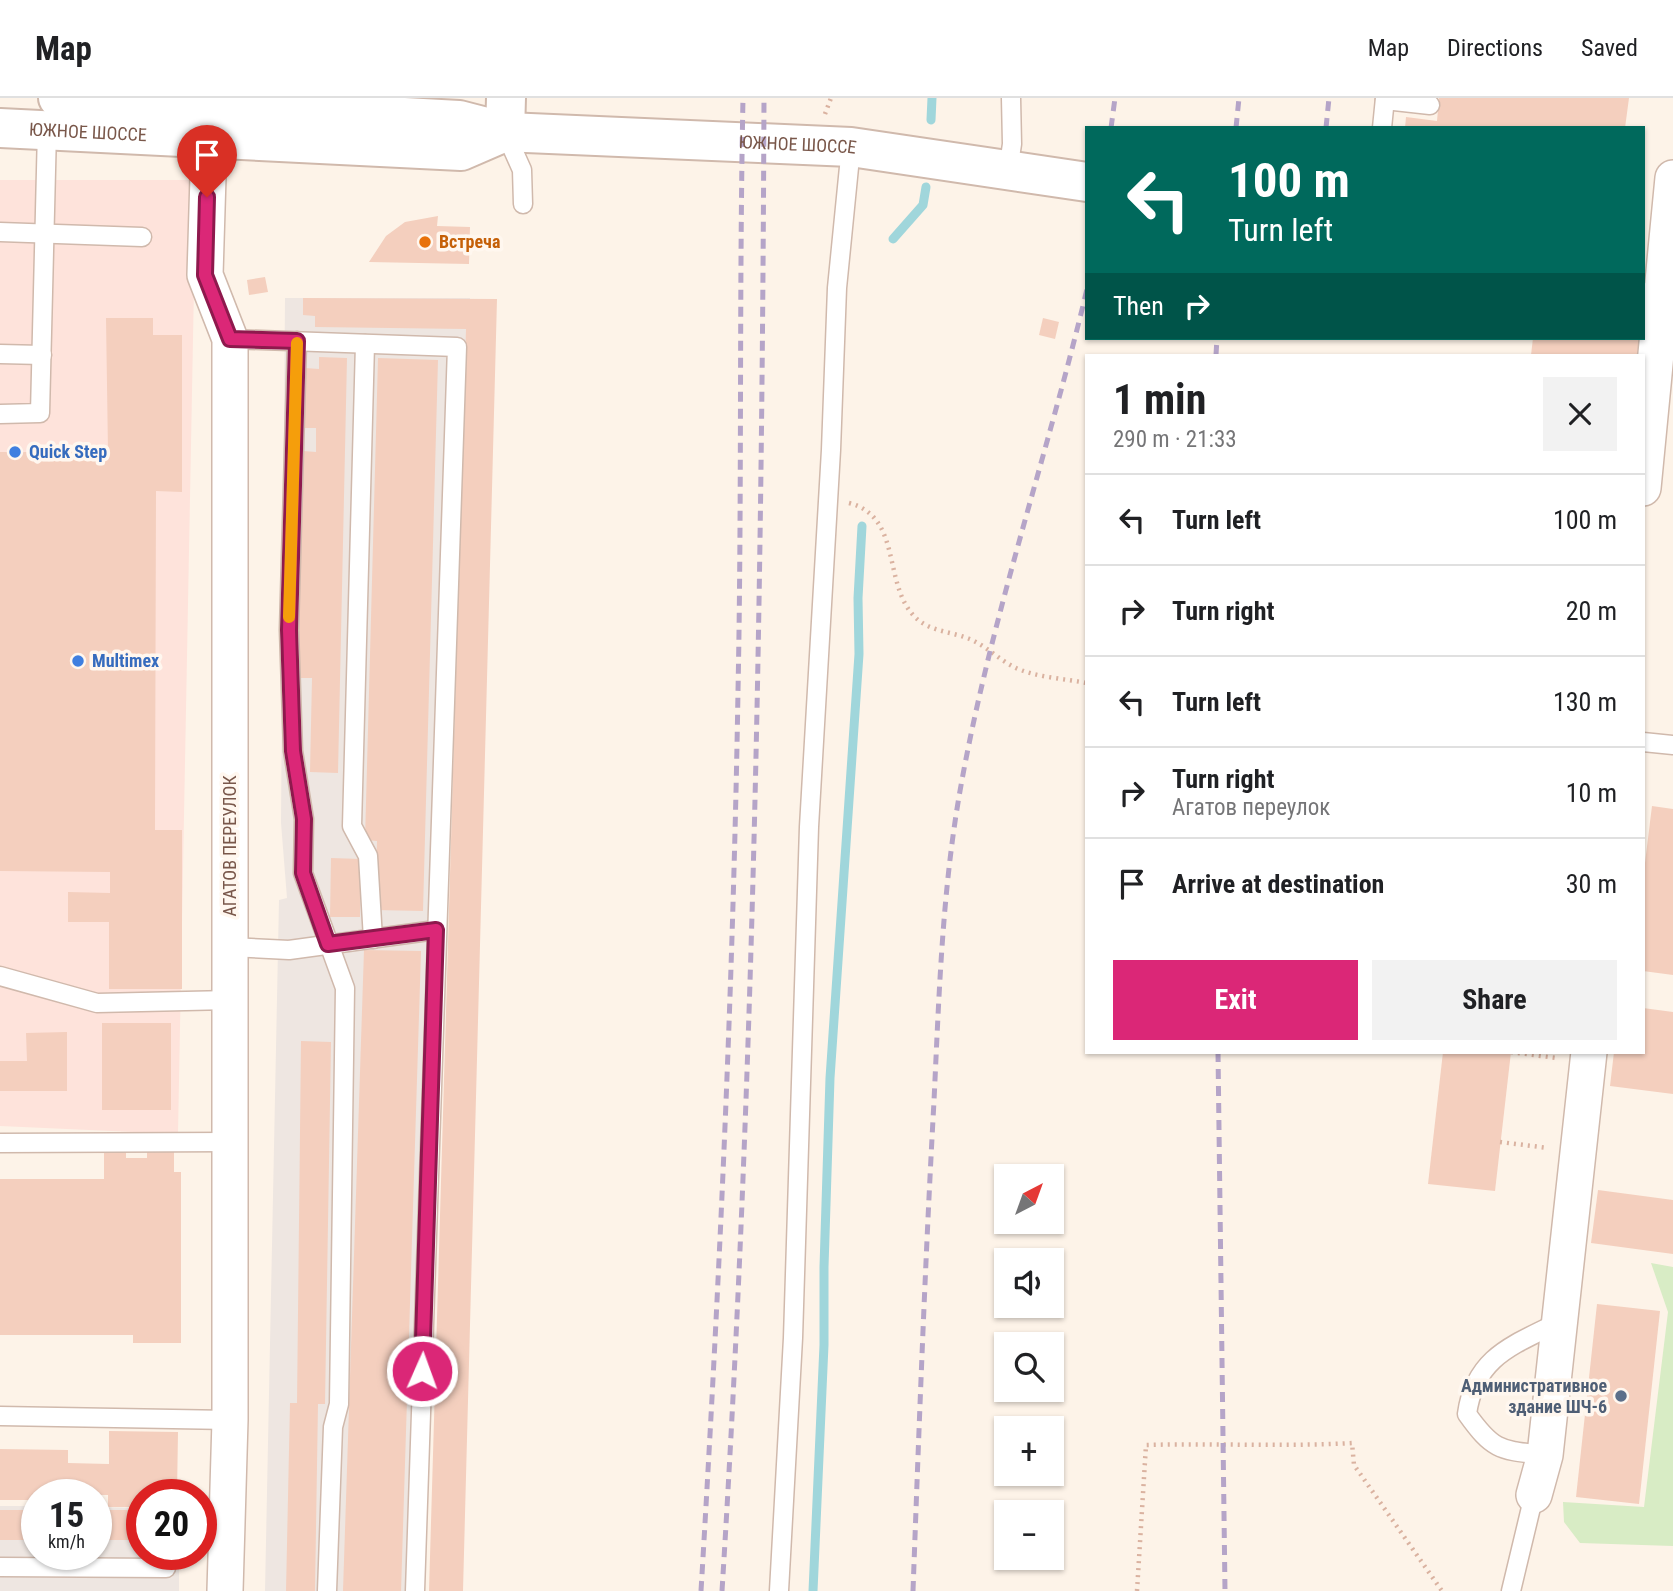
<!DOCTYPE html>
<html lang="en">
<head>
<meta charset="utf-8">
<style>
	:root { --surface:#fff; --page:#f2f2f2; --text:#202124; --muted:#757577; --line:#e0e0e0; --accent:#db2777 }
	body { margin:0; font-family:"Roboto Condensed",sans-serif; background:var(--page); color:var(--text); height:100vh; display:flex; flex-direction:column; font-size:26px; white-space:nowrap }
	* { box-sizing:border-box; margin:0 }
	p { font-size:23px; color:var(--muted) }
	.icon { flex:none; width:38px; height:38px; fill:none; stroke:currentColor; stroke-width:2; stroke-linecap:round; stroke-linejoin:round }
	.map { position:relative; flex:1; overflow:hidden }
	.drawer { position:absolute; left:1085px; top:256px; width:560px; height:700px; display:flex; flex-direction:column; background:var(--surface); border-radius:0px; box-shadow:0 2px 5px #0004 }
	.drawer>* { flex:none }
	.top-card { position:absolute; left:1085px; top:28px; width:560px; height:214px; border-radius:0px; box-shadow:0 2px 5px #0004; background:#00695c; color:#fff; overflow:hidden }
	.needle { width:46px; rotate:41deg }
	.controls { position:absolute; left:994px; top:1066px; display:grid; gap:14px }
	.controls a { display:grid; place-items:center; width:70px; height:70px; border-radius:0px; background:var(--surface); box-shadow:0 2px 5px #0004; font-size:35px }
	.speed { position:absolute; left:21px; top:1381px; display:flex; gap:14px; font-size:35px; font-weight:700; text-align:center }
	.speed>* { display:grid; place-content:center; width:91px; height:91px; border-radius:50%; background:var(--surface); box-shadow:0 2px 5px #0004; line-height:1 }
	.speed small { font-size:18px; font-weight:400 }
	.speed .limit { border:10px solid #d22; background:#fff; color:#111 }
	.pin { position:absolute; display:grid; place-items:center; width:60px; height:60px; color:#fff; margin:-72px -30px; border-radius:50% 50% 50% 0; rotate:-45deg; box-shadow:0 0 7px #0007 }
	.pin .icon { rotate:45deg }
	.me { position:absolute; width:77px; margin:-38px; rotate:2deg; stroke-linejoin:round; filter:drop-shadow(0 0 5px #0008) }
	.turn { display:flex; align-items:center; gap:24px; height:147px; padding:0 28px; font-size:32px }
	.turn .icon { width:91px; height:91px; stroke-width:2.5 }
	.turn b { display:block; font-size:49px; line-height:60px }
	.then { display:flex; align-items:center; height:66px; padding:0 28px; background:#0003; gap:14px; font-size:26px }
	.round { display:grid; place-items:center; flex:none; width:74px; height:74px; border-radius:0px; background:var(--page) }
	.headline { display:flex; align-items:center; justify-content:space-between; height:119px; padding:0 28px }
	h1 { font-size:42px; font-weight:700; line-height:52px }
	.button { display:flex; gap:14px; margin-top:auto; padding:14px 28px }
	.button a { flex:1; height:80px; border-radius:0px; background:var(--accent); color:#fff; font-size:28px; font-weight:700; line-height:80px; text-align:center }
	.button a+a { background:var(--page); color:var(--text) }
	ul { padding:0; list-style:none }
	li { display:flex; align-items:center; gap:21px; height:91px; padding:0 28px; border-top:2px solid var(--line) }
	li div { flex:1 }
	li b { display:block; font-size:26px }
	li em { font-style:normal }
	header { display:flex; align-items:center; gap:42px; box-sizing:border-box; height:98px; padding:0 35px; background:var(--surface); border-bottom:2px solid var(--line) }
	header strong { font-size:33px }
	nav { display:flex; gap:38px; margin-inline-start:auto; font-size:24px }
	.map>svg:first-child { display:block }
	.commercial { fill:#fee3db }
	.industrial { fill:#eee6e1 }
	.green { fill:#d8ecc5 }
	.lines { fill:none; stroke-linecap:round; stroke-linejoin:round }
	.stream { stroke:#a0d6db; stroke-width:9 }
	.building { fill:#f4cfbe }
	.service-casing { stroke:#d0b9ac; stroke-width:21 }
	.minor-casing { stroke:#d0b9ac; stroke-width:38 }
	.tertiary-casing { stroke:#d0b9ac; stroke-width:42 }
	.path { stroke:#dab2a0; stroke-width:4.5; stroke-dasharray:2 5; stroke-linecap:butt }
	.service { stroke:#fff; stroke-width:18 }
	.minor { stroke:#fff; stroke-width:35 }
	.tertiary { stroke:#fff; stroke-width:38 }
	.rail { stroke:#b5a4c8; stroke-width:5; stroke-dasharray:10 7; stroke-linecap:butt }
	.route-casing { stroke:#8e194d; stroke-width:18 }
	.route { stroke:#db2777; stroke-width:12 }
	.slow { stroke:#f59e0b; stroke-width:12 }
	.food-dot { fill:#e8710a; stroke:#fff7ef; stroke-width:2.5 }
	.shop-dot { fill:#3f7fe0; stroke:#fff7ef; stroke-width:2.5 }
	.service-dot { fill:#5c6f8a; stroke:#fff7ef; stroke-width:2.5 }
	.labels { text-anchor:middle; stroke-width:7; stroke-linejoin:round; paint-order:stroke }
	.street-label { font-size:18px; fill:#79574a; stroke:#fff7ef }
	.food-label { font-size:18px; font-weight:bold; fill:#c56008; stroke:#fff7ef; text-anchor:start }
	.shop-label { font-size:18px; font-weight:bold; fill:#366cbe; stroke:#fff7ef; text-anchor:start }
	.service-label { font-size:18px; font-weight:bold; fill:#4e5e75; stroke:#fff7ef; text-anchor:end }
</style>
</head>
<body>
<header>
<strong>Map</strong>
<nav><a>Map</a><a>Directions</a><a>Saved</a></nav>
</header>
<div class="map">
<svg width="1673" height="1493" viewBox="0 0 1673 1493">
	<rect width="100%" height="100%" fill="#fdf3e8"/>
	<polygon class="commercial" points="0,82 196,82 178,1036 0,1028"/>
	<g class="industrial">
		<polygon points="285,200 470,200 419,1493 265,1493 279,802 287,800 281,725"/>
		<polygon points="0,1408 37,1408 37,1456 96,1456 96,1409 142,1410 142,1456 179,1456 179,1493 0,1493"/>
	</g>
	<polygon class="green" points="1651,1165 1673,1169 1673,1448 1580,1445 1564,1424 1563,1404 1644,1409 1668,1214"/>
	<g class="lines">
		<g class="stream">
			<polyline points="931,22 932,0"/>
			<polyline points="893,141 923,107 926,89"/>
			<polyline points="813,1493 824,1247 824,1169 830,980 859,556 858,500 862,428"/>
		</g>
	</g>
	<g class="building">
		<polygon points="1439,0 1629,0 1625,30 1405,30 1406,19 1437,23"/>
		<polygon points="438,118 437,128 470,129 469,166 369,164 386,138 405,124"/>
		<polygon points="265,179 268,194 249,197 247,182"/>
		<polygon points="303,200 497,201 463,1493 429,1493 466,231 315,229 315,218 303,217"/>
		<polygon points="106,220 153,220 153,237 182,237 182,394 156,393 155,732 182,732 182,891 109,891 109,824 68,824 68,794 110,795 110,774 0,773 0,354 108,354"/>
		<polygon points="1043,220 1059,224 1055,241 1039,237"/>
		<polygon points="1533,240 1641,240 1639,257 1531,257"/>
		<polygon points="319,259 347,260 338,675 310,674 312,580 298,580 303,353 316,354 316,330 304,330 305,270 319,271"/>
		<polygon points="378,260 438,262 423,813 375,812 377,743 365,742"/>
		<polygon points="1652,708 1673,711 1673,877 1643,873 1643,781"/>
		<polygon points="331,760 361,761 360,819 330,819"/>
		<polygon points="364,852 421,853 401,1493 343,1493"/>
		<polygon points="1643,910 1673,914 1673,996 1610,988 1614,954 1643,954"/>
		<rect x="102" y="925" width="69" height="87"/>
		<polygon points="67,934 67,993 0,993 0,963 27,963 26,935"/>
		<polygon points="301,943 331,944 325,1306 318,1306 315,1493 286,1493 290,1305 297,1305"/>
		<polygon points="1443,954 1511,954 1495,1093 1428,1086"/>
		<polygon points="147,1052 174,1053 174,1074 181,1074 181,1245 133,1245 133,1237 0,1237 0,1081 104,1081 104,1053 126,1053 126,1060 147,1060"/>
		<polygon points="1598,1092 1673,1102 1673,1156 1591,1145"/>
		<polygon points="1597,1206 1660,1213 1639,1406 1576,1399"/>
		<polygon points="109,1333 178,1334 177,1396 142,1396 142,1409 108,1409 108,1397 37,1396 37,1402 0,1402 0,1351 68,1352 68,1365 109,1366"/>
		<rect x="0" y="1412" width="37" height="30"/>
		<rect x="96" y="1412" width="46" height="30"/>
	</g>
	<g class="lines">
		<g class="service-casing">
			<g id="service">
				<polyline points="1385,2 1430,7"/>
				<polyline points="1382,30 1385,0"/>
				<polyline points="505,34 522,72 523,106"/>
				<polyline points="1008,73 1012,46 1011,0"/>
				<polyline points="0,134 142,139"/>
				<polyline points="230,241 457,249 415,1493"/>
				<polyline points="297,243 289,532 293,653 304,721 303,775 345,890 339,1306 333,1329 327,1493"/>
				<polyline points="365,246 352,728 368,758 373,841"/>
				<polyline points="0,256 42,257"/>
				<polyline points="0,316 40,315 47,32"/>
				<polyline points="1643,644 1673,647"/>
				<polyline points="230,849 289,852 436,832"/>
				<polyline points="0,878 97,905 230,902"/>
				<polyline points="0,1045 230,1044"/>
				<polyline points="0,1318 230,1322"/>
				<path d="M1545,1357C1501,1352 1494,1354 1467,1316C1475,1258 1514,1247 1561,1223"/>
				<polyline points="0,1469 166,1470"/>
				<polyline points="779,1493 793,1240 809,729 831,352 837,190 851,49"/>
				<polyline points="1511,1493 1534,1397"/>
			</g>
		</g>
		<g class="minor-casing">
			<g id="minor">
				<polyline points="210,13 205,177 230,241 230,1322 225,1493"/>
				<polyline points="1643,390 1673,80"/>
				<polyline points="1534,1397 1545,1357 1589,954"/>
			</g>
		</g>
		<g class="tertiary-casing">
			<g id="tertiary">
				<path id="s1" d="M58,0L459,22L505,34L851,49L1087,84"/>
				<path id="s2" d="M0,30L461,53L505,34"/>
				<polyline points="505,34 506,0"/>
				<polyline points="1643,204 1673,211"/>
			</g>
		</g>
		<g class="path">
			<polyline points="825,16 831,0"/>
			<path d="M849,405C903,419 882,486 915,519C931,535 954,533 974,543C988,550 1000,562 1014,569C1033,579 1066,581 1087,585"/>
			<polyline points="1511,954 1556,960"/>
			<polyline points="1500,1044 1548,1050"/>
			<path d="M1137,1493L1146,1347C1215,1345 1283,1349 1352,1345L1354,1367L1442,1493"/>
		</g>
		<use href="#service" class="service"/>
		<use href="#minor" class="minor"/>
		<use href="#tertiary" class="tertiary"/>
		<g class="rail">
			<polyline points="1111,30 1115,0"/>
			<polyline points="1236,30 1239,0"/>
			<polyline points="1326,30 1329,0"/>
			<polyline points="1216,257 1217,240"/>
			<polyline points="1218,954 1225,1493"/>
			<path d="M701,1493C719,1193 733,893 738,593C742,395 739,198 743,0"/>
			<path d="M722,1493C753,996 762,498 764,0"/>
			<path d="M913,1493C919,1330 925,1166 934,1003C939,899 942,795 960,693C990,523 1047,359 1087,191"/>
		</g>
	</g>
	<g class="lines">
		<g class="route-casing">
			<polyline id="route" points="207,99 205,177 230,241 297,243 289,532 293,653 304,721 303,775 328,846 436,832 422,1273"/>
		</g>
		<use href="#route" class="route"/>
		<polyline class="slow" points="289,519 297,245"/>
	</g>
	<circle class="food-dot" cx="425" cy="144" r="7"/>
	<g class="shop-dot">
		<circle cx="15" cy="354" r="7"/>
		<circle cx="78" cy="563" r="7"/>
	</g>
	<circle class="service-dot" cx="1621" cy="1298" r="7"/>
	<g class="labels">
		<g class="street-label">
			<text dy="6" stroke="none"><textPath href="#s2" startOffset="88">ЮЖНОЕ ШОССЕ</textPath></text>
			<text dy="6" stroke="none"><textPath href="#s1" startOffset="742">ЮЖНОЕ ШОССЕ</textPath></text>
			<text transform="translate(230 748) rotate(-90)" y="6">АГАТОВ ПЕРЕУЛОК</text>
		</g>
		<g class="food-label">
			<text x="439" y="150">Встреча</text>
		</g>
		<g class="shop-label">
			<text x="29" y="360">Quick Step</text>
			<text x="92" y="569">Multimex</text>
		</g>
		<g class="service-label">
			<text x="1607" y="1294">Административное<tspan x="1607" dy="21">здание ШЧ-6</tspan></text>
		</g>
	</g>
</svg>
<div class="controls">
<a><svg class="needle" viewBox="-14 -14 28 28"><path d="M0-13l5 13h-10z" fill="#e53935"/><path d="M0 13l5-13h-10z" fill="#757577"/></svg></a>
<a><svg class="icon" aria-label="sound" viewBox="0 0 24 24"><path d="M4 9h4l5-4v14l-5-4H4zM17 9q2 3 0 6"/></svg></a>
<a><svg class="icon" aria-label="search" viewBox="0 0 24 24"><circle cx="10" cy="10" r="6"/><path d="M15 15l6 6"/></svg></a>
<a>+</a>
<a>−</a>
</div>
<div class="speed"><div>15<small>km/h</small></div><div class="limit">20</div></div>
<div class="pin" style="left:207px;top:99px;background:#d93025"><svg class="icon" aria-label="arrive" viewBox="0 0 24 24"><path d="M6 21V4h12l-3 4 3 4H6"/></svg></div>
<svg class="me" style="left:422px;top:1273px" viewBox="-20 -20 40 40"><circle r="17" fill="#db2777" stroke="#fff" stroke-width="3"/><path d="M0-11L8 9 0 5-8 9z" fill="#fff"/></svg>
<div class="top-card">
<div class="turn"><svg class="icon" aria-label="left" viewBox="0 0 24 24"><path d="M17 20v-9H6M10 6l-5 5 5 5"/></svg><div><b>100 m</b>Turn left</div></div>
<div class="then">Then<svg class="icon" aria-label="right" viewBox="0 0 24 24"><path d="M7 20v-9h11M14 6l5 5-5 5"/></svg></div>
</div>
<section class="drawer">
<div class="headline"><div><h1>1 min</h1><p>290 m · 21:33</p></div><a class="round"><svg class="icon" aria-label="close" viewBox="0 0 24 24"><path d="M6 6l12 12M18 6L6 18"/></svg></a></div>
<ul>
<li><svg class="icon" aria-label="left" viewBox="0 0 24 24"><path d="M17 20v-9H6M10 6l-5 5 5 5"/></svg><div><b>Turn left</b></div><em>100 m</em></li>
<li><svg class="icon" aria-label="right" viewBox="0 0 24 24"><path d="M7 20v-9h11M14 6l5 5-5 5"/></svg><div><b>Turn right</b></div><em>20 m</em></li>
<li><svg class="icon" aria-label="left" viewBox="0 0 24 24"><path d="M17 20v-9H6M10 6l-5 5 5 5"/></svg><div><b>Turn left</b></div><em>130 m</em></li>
<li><svg class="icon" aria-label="right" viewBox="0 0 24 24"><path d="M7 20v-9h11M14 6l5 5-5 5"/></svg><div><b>Turn right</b><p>Агатов переулок</p></div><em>10 m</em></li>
<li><svg class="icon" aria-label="arrive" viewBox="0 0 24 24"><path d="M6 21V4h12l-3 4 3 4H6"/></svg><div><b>Arrive at destination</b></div><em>30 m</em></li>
</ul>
<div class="button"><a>Exit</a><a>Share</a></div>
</section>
</div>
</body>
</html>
